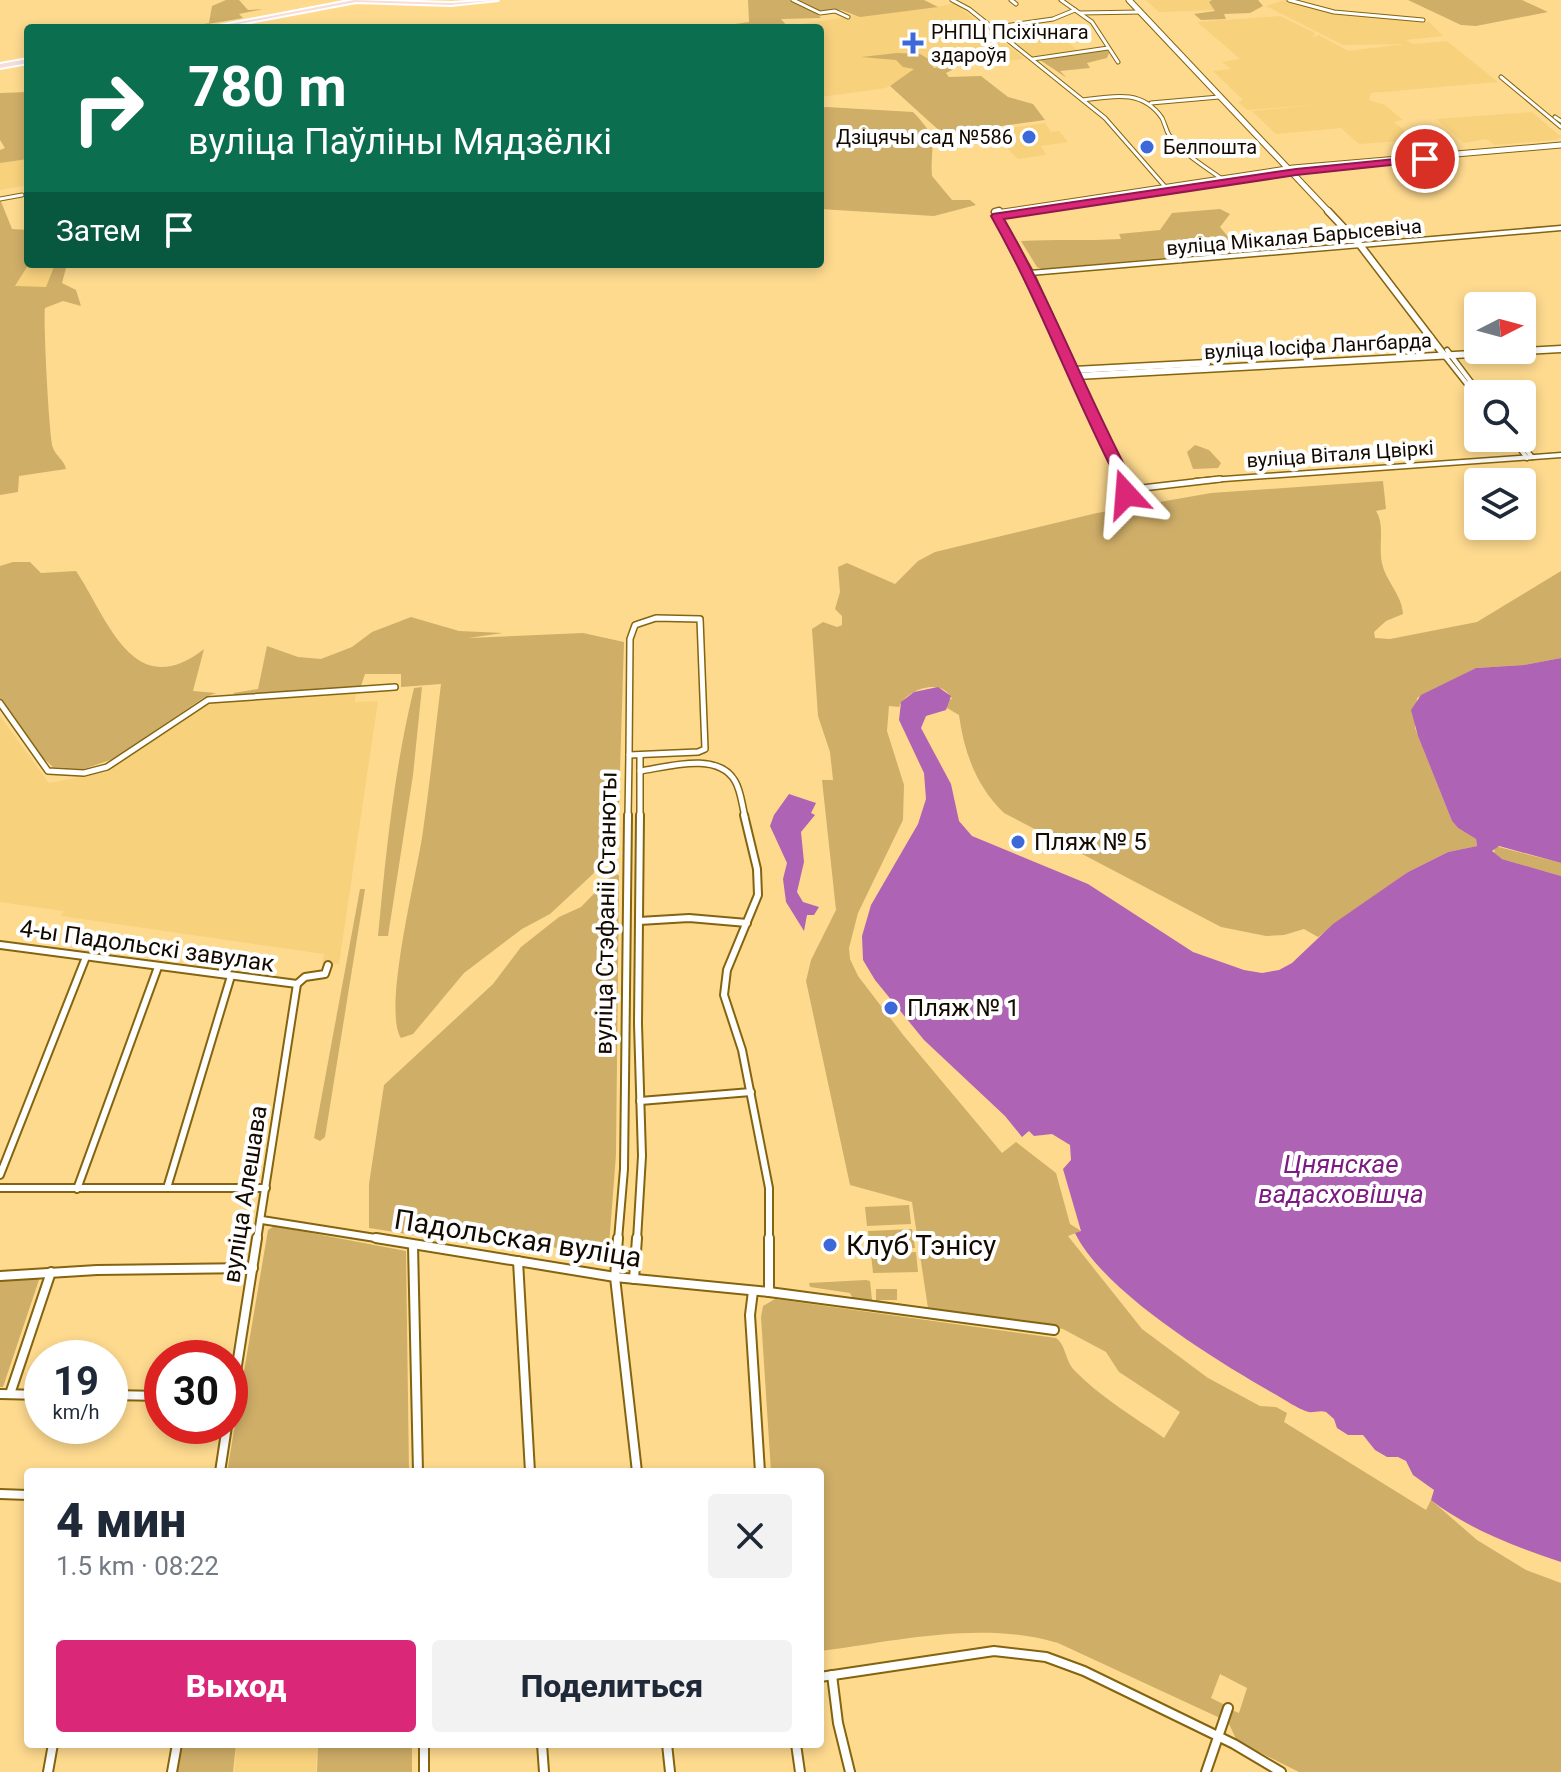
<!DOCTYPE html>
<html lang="ru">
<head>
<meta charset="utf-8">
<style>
	:root { --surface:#fff; --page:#f2f2f3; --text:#1f2937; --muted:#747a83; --accent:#db2777 }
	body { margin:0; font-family:Roboto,sans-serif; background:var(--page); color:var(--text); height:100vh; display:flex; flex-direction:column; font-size:30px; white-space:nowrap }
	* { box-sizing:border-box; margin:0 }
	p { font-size:26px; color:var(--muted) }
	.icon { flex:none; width:44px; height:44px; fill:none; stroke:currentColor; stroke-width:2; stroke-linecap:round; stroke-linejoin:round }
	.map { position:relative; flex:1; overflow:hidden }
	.side { position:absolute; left:24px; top:1468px; width:800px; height:280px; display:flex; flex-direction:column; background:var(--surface); border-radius:8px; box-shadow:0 4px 12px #0003 }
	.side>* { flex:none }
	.guide { position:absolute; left:24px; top:24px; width:800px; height:244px; border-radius:8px; box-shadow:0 4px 12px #0003; background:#0b6e4f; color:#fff; overflow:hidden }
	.needle { width:52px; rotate:84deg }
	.fabs { position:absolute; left:1464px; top:292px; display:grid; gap:16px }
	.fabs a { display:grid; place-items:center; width:72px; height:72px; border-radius:8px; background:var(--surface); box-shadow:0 4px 12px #0003; font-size:40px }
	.speed { position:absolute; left:24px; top:1340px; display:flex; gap:16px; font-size:40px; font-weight:700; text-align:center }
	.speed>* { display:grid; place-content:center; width:104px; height:104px; border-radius:50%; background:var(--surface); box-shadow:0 4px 12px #0003; line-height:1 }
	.speed small { font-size:20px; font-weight:400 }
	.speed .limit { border:12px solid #d22; background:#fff; color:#111 }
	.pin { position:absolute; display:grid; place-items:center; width:68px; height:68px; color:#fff; margin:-34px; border:4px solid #fff; border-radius:50%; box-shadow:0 2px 8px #0007 }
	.me { position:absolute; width:88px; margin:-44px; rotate:341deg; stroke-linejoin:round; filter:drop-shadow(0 0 6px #0008) }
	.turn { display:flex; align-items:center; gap:28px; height:168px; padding:0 32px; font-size:36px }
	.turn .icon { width:104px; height:104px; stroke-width:2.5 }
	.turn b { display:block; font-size:56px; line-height:68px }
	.then { display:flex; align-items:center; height:76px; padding:0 32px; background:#0003; gap:16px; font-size:30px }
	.round { display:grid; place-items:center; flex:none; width:84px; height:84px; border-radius:8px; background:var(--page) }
	.summary { display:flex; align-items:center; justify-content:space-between; height:136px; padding:0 32px }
	h1 { font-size:48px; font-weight:800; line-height:60px }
	.action { display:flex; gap:16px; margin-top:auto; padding:16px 32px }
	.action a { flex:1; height:92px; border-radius:8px; background:var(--accent); color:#fff; font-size:32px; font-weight:800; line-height:92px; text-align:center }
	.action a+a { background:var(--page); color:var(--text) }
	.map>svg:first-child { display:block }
	.built { fill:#f8d17d }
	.green { fill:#cfae68 }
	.water { fill:#af63b4 }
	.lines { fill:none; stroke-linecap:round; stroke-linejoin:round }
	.street-far4-casing { stroke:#84640f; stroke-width:5 }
	.street-far3-casing { stroke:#84640f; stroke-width:7 }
	.street-far2-casing { stroke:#84640f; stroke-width:8 }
	.street-far1-casing { stroke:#84640f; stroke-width:10 }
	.street-casing { stroke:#84640f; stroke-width:12 }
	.secondary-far1-casing { stroke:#84640f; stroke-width:7 }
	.secondary-casing { stroke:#84640f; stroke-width:9 }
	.primary-casing { stroke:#fff; stroke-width:4 }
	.street-far4 { stroke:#fff; stroke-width:3 }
	.street-far3 { stroke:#fff; stroke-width:4 }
	.street-far2 { stroke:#fff; stroke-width:5 }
	.street-far1 { stroke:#fff; stroke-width:6 }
	.street { stroke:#fff; stroke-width:8 }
	.secondary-far1 { stroke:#fff; stroke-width:5 }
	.secondary { stroke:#fff; stroke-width:6 }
	.primary { fill:#f7ddda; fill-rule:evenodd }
	.route { fill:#db2777; stroke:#8e194d; stroke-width:2 }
	.poi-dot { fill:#3c68d9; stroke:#fff; stroke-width:3 }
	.labels { text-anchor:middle; stroke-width:8; stroke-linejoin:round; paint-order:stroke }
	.far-poi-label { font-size:20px; fill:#140a00; stroke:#fff; text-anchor:start }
	.far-street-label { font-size:20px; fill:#140a00; stroke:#fff }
	.poi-label { font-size:24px; fill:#140a00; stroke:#fff; text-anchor:start }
	.street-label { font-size:24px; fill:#140a00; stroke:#fff }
	.water-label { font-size:26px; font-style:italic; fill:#7c1c83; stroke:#fff }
	.near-street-label { font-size:28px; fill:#140a00; stroke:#fff }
	.near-poi-label { font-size:28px; fill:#140a00; stroke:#fff; text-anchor:start }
</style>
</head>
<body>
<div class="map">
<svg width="1561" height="1772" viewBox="0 0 1561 1772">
	<rect width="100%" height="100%" fill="#feda8f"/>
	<g class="built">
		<polygon points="887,0 926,1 938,7 954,3 1025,59 972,64 969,62 915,70 886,88 820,97 820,28 775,28 848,17"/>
		<polygon points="1146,0 1212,0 1209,2 1216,10 1159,12"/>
		<polygon points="1285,0 1330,12 1429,22 1443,36 1406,40 1413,44 1447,41 1498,82 1371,93 1369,100 1385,105 1403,120 1394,122 1416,140 1359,144 1341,128 1276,134 1252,111 1315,105 1247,110 1238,102 1243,100 1213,71 1231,69 1222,62 1240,59 1197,22 1280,16 1315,33 1313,37 1319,35 1348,51 1405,44 1343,45 1266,6"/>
		<polygon points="1054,29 1078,51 1035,59 1005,35"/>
		<polygon points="1532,112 1561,137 1556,140 1495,145 1486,139 1464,143 1436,119"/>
		<polygon points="1045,123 1051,132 1059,131 1068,142 1041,146 1046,155 1018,159 989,131"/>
		<polygon points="28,159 28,185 0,190 0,163"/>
		<polygon points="29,264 55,264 46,287 15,287"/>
		<polygon points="356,692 355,702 378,701 339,964 322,965 324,954 61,916 63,911 0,902 0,716 49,783 107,772 208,702"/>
		<polygon points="237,1744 317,1744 316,1772 234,1772"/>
	</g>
	<g class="green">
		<polygon points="226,0 239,0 248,10 263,9 239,14 243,18 184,28 209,23 212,6"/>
		<polygon points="748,0 791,0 799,4 795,0 924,0 938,7 860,17 841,10 819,12 817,14 821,18 781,19 787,26 797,25 801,28 707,28 749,22"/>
		<polygon points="1212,0 1258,0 1263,6 1250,13 1224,14 1226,19 1201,20 1194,14 1215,11 1209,2"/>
		<polygon points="1408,0 1522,0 1548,12 1476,26 1461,25"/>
		<polygon points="1106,49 1109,53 1107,58 1087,63 1090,68 1060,71 1067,78 1040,60"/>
		<polygon points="897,53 920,54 932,61 930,63 934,68 947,66 952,70 946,73 949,77 981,76 1008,97 1033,104 1045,120 943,134 890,86 914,69 903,67 896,60 861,57"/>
		<polygon points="28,92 28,159 0,163 0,150 5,148 0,140 0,93"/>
		<path d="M826,107L913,112C941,141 930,141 932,176L952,200H970L976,205L934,216L820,209V108Z"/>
		<path d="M0,199L12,229L28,230L29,264L15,286L46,287L55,264H67L62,283L76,290L81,306L63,301L45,308C43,317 49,437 53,448C56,456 64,460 66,469L19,476L18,492L0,495Z"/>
		<path d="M1220,209L1230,214L1220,227L1240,251L1042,269L1037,267L1021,241C1055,239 1087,241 1121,239L1119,234L1160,230L1172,213Z"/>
		<polygon points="1195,445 1209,450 1221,463 1218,468 1193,469 1187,452"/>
		<path d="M1383,481L1386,509L1376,511C1386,526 1377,549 1383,567C1388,583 1402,596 1403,614L1386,621L1374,632L1375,638L1390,639L1477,622L1561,571V658L1524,665L1476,668L1417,698L1415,728L1452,821L1458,828L1476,839L1477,846L1448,852L1408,872L1318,937L1304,929L1284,935L1266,936L1221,927L1004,813C976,786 964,752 959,715L947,708V700L952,699C942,677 907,689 899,707L889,706L887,731L904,785L903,820L858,913L849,948L850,959L858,976L904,1036L1002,1153L1016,1142L1056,1173L1070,1224L1081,1231L1068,1236L1142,1329L1208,1378L1260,1406L1276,1407L1287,1413L1284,1422L1426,1510L1431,1500L1477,1540L1526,1570L1561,1583V1772H1299L1237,1741L1228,1722L1232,1710L1239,1713L1247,1688L1220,1674L1211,1698L1225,1705L1220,1718L1058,1643C983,1620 896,1641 820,1651V1472H771L761,1317L763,1306L775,1299L1056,1338C1066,1345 1065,1360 1074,1370C1100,1397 1133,1416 1164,1438L1180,1412L1119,1372L1106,1352L1063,1329L929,1308L928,1312L858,1301L853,1299L850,1293L810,1287L809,1283L866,1280L870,1281L872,1300H876V1289H897V1300H877L928,1308L912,1202L850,1185L806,981L811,960L836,910L822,780H833L830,752L818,716L812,629L823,622L837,627L842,625V616L835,609L840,592L838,567L847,563L895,584L918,561L935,552L1097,513L1211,493Z"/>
		<path d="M13,562H30L41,573L76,571C107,617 133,705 204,649L193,691L216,693L203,698L113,759L84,769L53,767L42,757L0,699V566Z"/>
		<path d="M411,617L459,631L503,633L468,638L583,633L624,642L618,834L593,874L550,914L522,929L464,973L413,1034L401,1038C382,1010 418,870 423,831C430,782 435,733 441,684L401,687V674H365L360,689L237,696L233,693L258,689L267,646L298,657L321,659L352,647L372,632Z"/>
		<path d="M422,687L413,775L388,936H378C386,852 394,770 414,688Z"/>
		<polygon points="1495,846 1561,863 1561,876 1502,859 1494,854"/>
		<polygon points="613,874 619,875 616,1155 609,1245 606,1250 595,1253 498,1240 479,1245 369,1228 369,1184 384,1085 493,984 521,947 559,917 581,907"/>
		<polygon points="360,889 365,889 325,1137 320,1141 314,1138"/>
		<polygon points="909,1205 911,1224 867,1226 865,1207"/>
		<polygon points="274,1226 406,1251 409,1472 227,1472 268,1230"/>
		<polygon points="912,1229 915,1248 870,1250 868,1231"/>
		<polygon points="916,1252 918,1272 873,1273 871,1254"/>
		<polygon points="40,1277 3,1387 0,1387 0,1279"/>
		<polygon points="182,1744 236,1744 233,1772 177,1772"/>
		<polygon points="318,1744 412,1744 412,1772 317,1772"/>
	</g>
	<g class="water">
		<path d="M1561,658V863L1499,846L1492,851L1502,859L1561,876V1562C1516,1547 1468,1529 1431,1500L1434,1490L1413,1475L1406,1461L1398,1457H1387L1375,1450L1363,1435H1348L1337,1428L1334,1419L1326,1412C1320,1410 1313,1413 1309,1412C1299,1410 1281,1397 1271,1392C1214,1359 1104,1292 1075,1233L1081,1231L1063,1169L1071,1160L1070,1145L1052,1134L1034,1136L1029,1131L1022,1137L1005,1116L924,1040L875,980L863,960L862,936L871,905L918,824L926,799L924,773L899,720L901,702L914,692L938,687L951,696L946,710L926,716L921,728L951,784L959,821L972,836L1088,884L1193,952L1244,970L1262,973L1279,970L1292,963L1333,924L1408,872L1448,852L1477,846L1476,839L1458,828L1452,821L1418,736L1411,710L1421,695L1476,668L1524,665Z"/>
		<polygon points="789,794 816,803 811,813 815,815 801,832 804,862 797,892 803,902 819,907 814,915 807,915 804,931 786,902 783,879 787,863 770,826 774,815"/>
	</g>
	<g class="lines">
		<g class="street-far4-casing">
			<g id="street-far4">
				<polyline points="793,0 820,13 835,11 848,17"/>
				<polyline points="952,0 969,9 1105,118 1168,190"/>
				<polyline points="1011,0 1016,4"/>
				<polyline points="1061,0 1092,22 1118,62"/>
				<polyline points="1289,0 1334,12 1423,20"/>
				<polyline points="1080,13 1141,12"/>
				<polyline points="991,28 1053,19 1075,10"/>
				<polyline points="1033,59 1108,48"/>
				<polyline points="1501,77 1561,127"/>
				<path d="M1083,100C1113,96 1142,89 1162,118C1165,124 1166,130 1169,135C1182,153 1204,166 1222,179"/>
				<polyline points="1151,103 1219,97"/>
				<polyline points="1555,117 1561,121"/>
				<polyline points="0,199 22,195"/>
			</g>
		</g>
		<g class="street-far3-casing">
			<g id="street-far3">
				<polyline points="1030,273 1561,228"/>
				<polyline points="1447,350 1480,394"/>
				<polyline points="1444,355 1478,398"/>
				<polyline points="1077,376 1120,481"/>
				<polyline points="1512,438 1527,458"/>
				<polyline points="1516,438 1532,457"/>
				<polyline points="1119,468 1125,481"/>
				<polyline points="1196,481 1561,455"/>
			</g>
		</g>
		<g class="street-far2-casing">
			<g id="street-far2">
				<polyline points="1120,479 1126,494 1143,491"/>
				<polyline points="1124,479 1130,490"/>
				<polyline points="1125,490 1220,479"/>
				<polygon points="656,618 700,619 705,749 698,752 629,755 630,639 635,625"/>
				<polyline points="0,703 48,771 84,773 107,767 208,700 395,687"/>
				<path d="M640,771C667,767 718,751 735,781C741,791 742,805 745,817"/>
				<polyline points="628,817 629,755"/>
				<polyline points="640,817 640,755"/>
			</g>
		</g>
		<g class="street-far1-casing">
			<g id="street-far1">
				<polyline points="744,815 757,869 758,895 727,970 724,995 742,1050 769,1188 769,1240"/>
				<polyline points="639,921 689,918 747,923"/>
				<polyline points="0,945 297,984 305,977 325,974 328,965"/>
				<polyline points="640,1101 751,1092"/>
				<polyline points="0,1175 86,957"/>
				<polyline points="0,1188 266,1188"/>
				<polyline points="167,1188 231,976"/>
				<polyline points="77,1189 158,967"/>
				<polyline points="262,1220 388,1240"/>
				<polyline points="257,1240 297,984"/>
				<polyline points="618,1240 624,1169 628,815"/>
				<polyline points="637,1240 642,1156 638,1024 640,815"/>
			</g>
		</g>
		<g class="street-casing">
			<g id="street">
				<polyline points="376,1238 615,1277 769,1292 1054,1330"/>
				<polyline points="618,1238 615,1277 637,1472"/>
				<polyline points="769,1238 769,1292"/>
				<polyline points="413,1245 418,1472"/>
				<polyline points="518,1261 530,1472"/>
				<polyline points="0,1276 97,1270 253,1268"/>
				<polyline points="634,1279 637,1238"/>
				<polyline points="753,1291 750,1315 760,1472"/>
				<polyline points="0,1394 42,1395"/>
				<polyline points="10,1394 51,1272"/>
				<polyline points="110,1395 162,1396"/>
				<polyline points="230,1410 257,1238"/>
				<polyline points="220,1472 227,1426"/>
				<polyline points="0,1494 28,1495"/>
				<polyline points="832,1675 838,1723 850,1772"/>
				<polyline points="820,1677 994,1651 1046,1657 1084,1671 1234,1744 1281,1772"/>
				<polyline points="424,1744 424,1772"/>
				<polyline points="542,1744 544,1772"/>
				<polyline points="667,1744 670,1772"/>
				<polyline points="796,1744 800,1772"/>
				<polyline points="48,1772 53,1744"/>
				<polyline points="172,1772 177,1744"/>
				<polyline points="1206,1772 1228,1708"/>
			</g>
		</g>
		<g class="secondary-far1-casing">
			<g id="secondary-far1">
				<polyline points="1129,0 1330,213"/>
				<polyline points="996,213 1293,168 1561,145"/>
			</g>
		</g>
		<g class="secondary-casing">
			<g id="secondary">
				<polyline points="999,211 995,212 1030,273 1077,376 1561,349"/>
				<polyline points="1328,211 1360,245 1444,355"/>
				<polyline points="1074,370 1207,363"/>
			</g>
		</g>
		<g class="primary-casing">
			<g id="primary">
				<polygon points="354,0 451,3 498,0 451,5 356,2 218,28 208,28"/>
				<polygon points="28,59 28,63 0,68 0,64"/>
			</g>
		</g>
		<use href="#street-far4" class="street-far4"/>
		<use href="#street-far3" class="street-far3"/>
		<use href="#street-far2" class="street-far2"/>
		<use href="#street-far1" class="street-far1"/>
		<use href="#street" class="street"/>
		<use href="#secondary-far1" class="secondary-far1"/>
		<use href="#secondary" class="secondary"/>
		<use href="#primary" class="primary"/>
	</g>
	<path class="route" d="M1425,156L1428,157V161L1296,175L1004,219C1055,307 1090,404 1139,493L1132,498L1121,497L1119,494L1123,491C1075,401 1042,306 991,216L993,214L1296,169Z"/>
	<g class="poi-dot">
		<path d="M909 31h8v8h8v8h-8v8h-8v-8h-8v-8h8z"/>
		<circle cx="1029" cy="137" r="8"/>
		<circle cx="1147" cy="147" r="8"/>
		<circle cx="1018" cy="842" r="8"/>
		<circle cx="891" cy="1008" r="8"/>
		<circle cx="830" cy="1245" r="8"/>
	</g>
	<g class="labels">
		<g class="far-poi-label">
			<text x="931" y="39">РНПЦ Псіхічнага<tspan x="931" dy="23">здароўя</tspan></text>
			<text x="1013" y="144" text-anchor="end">Дзіцячы сад №586</text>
			<text x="1163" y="154">Белпошта</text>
		</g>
		<g class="far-street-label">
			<text transform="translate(1294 237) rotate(-5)" y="7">вуліца Мікалая Барысевіча</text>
			<text transform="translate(1318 346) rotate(-3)" y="7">вуліца Іосіфа Лангбарда</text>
			<text transform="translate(1340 454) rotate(-4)" y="7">вуліца Віталя Цвіркі</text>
		</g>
		<g class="poi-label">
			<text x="1034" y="850">Пляж № 5</text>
			<text x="907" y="1016">Пляж № 1</text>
		</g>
		<g class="street-label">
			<text transform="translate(606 913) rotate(-89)" y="8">вуліца Стэфаніі Станюты</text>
			<text transform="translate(147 946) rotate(8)" y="8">4-ы Падольскі завулак</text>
			<text transform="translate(245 1194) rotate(-81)" y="8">вуліца Алешава</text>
		</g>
		<g class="water-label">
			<text x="1341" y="1173">Цнянскае<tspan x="1341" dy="30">вадасховішча</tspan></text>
		</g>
		<g class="near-street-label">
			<text transform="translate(518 1238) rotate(9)" y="10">Падольская вуліца</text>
		</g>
		<g class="near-poi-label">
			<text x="846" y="1255">Клуб Тэнісу</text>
		</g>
	</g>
</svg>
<div class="fabs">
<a><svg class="needle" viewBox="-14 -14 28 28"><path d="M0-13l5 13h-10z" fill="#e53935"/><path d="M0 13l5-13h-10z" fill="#747a83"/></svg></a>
<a><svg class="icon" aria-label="search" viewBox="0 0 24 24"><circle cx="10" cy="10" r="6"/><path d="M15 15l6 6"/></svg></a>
<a><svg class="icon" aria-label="layers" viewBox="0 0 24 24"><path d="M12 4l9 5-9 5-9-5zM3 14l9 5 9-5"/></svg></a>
</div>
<div class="speed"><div>19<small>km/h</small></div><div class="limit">30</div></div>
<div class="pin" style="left:1425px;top:159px;background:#d93025"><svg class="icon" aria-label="arrive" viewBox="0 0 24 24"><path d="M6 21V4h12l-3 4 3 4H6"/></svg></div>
<svg class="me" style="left:1126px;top:494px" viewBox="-20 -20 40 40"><path d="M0-17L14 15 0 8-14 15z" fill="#db2777" stroke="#fff" stroke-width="4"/></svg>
<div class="guide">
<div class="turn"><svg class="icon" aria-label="right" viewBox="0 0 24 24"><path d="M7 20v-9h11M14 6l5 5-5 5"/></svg><div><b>780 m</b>вуліца Паўліны Мядзёлкі</div></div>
<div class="then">Затем<svg class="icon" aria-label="arrive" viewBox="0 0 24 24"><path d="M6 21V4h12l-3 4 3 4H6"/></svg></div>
</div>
<section class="side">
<div class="summary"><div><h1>4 мин</h1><p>1.5 km · 08:22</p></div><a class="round"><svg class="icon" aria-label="close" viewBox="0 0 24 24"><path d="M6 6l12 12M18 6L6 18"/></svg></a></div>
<div class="action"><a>Выход</a><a>Поделиться</a></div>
</section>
</div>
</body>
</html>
